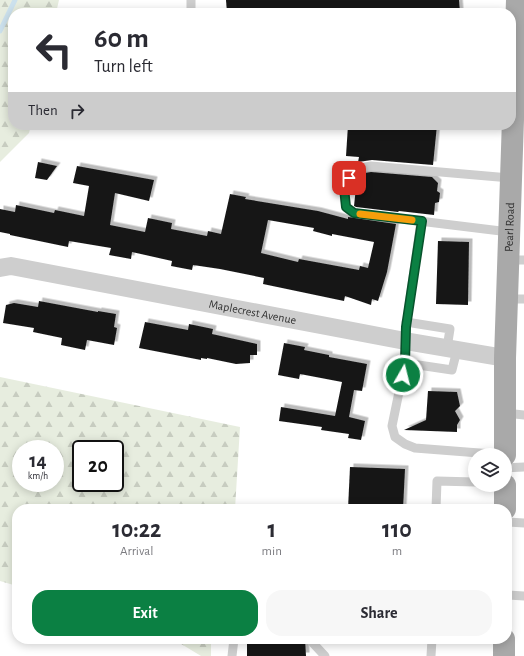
<!DOCTYPE html>
<html lang="en">
<head>
<meta charset="utf-8">
<style>
	:root { --surface:#fff; --page:#f7f7f7; --text:#2b2b33; --muted:#7c7c81; --accent:#0b8043 }
	body { margin:0; font-family:"Alegreya Sans",sans-serif; background:var(--page); color:var(--text); height:100vh; display:flex; flex-direction:column; font-size:15px; white-space:nowrap }
	* { box-sizing:border-box; margin:0 }
	p { font-size:13px; color:var(--muted) }
	.icon { flex:none; width:22px; height:22px; fill:none; stroke:currentColor; stroke-width:2; stroke-linecap:round; stroke-linejoin:round }
	.map { position:relative; flex:1; overflow:hidden }
	.details { position:absolute; left:12px; top:504px; width:500px; height:140px; display:flex; flex-direction:column; background:var(--surface); border-radius:16px; box-shadow:0 2px 10px #0003 }
	.details>* { flex:none }
	.hud { position:absolute; left:8px; top:8px; width:508px; height:122px; border-radius:16px; box-shadow:0 2px 10px #0003; background:#fff; color:var(--text); overflow:hidden }
	.buttons { position:absolute; left:468px; top:448px; display:grid; gap:8px }
	.buttons a { display:grid; place-items:center; width:44px; height:44px; border-radius:50%; background:var(--surface); box-shadow:0 2px 10px #0003; font-size:20px }
	.speed { position:absolute; left:12px; top:440px; display:flex; gap:8px; font-size:20px; font-weight:700; text-align:center }
	.speed>* { display:grid; place-content:center; width:52px; height:52px; border-radius:50%; background:var(--surface); box-shadow:0 2px 10px #0003; line-height:1 }
	.speed small { font-size:10px; font-weight:400 }
	.speed .limit { border:2px solid #111; border-radius:6px; background:#fff; color:#111 }
	.pin { position:absolute; display:grid; place-items:center; width:34px; height:34px; color:#fff; margin:-17px; border-radius:8px; box-shadow:0 2px 6px #0006 }
	.me { position:absolute; width:44px; margin:-22px; rotate:8deg; stroke-linejoin:round; filter:drop-shadow(0 0 3px #0008) }
	.turn { display:flex; align-items:center; gap:14px; height:84px; padding:0 20px; font-size:18px }
	.turn .icon { width:52px; height:52px; stroke-width:2.5 }
	.turn b { display:block; font-size:28px; line-height:34px }
	.then { display:flex; align-items:center; height:38px; padding:0 20px; background:#0003; gap:8px; font-size:15px }
	.eta { display:flex; justify-content:space-evenly; align-items:center; height:68px; text-align:center }
	.eta b { font-size:24px; font-weight:700; line-height:28px }
	.cta { display:flex; gap:8px; margin-top:auto; padding:8px 20px }
	.cta a { flex:1; height:46px; border-radius:16px; background:var(--accent); color:#fff; font-size:16px; font-weight:700; line-height:46px; text-align:center }
	.cta a+a { background:var(--page); color:var(--text) }
	.map>svg:first-child { display:block }
	.forest { fill:url(#forest-firs); fill-rule:evenodd }
	.lines { fill:none; stroke-linecap:round; stroke-linejoin:round }
	.stream { stroke:#cce1ed; stroke-width:5 }
	.building { fill:#181818; fill-rule:evenodd; filter:url(#shadow) }
	.lane { stroke:#cecece; stroke-width:9 }
	.street { stroke:#cecece; stroke-width:18 }
	.primary { stroke:#a9a9a9; stroke-width:22 }
	.route-casing { stroke:#07532c; stroke-width:10 }
	.route { stroke:#0b8043; stroke-width:7 }
	.slow { stroke:#f59e0b; stroke-width:7 }
	.labels { text-anchor:middle; stroke-width:4; stroke-linejoin:round; paint-order:stroke }
	.street-label { font-size:12px; fill:#313131; stroke:#fff }
</style>
</head>
<body>
<div class="map">
<svg width="524" height="656" viewBox="0 0 524 656">
	<defs>
		<pattern id="forest-firs" width="22" height="20" patternUnits="userSpaceOnUse"><rect width="22" height="20" fill="#e7eddf"/><path d="M5 1l3.5 6h-7zM16 11l3.5 6h-7z" fill="#c7ccc0"/></pattern>
		<filter id="shadow"><feDropShadow dx="3.5" dy="-3.5" stdDeviation="0" flood-color="#0004"/></filter>
	</defs>
	<rect width="100%" height="100%" fill="#fff"/>
	<g class="forest">
		<polygon points="0,0 59,0 56,13 13,13 13,125 31,125 29,133 0,162"/>
		<path d="M0,377L240,427L235,509H17V586L0,581ZM21,449H55V483H21ZM81,449H115V483H81Z"/>
		<polygon points="173,639 211,639 211,656 201,656"/>
	</g>
	<g class="lines">
		<polyline class="stream" points="0,31 15,0"/>
	</g>
	<g class="building">
		<polygon points="226,0 459,0 460,13 227,13"/>
		<polygon points="348,125 437,125 433,165 372,160 358,162 359,157 346,156"/>
		<polygon points="38,162 57,166 47,180 35,178"/>
		<path d="M77,166L154,180L149,201L115,193L110,225L145,232L148,218L172,223L171,229L207,236L208,231L221,234L230,194L246,197L245,199L318,211L348,219V217L396,224L387,272L378,301L372,299L371,305L345,296L344,301L263,284L264,278L220,269L193,265L192,270L171,266L172,261L132,252L131,259L109,255L111,248L69,241L68,247L10,235V234L0,232V209L15,212L16,205L54,213L55,210L84,216L89,186L73,183ZM268,220L314,228L313,231L332,236V234L374,242L368,268L360,266L359,270L299,259L298,262L261,253Z"/>
		<polygon points="371,172 432,177 438,183 437,191 440,193 439,202 435,203 434,215 399,211 398,212 356,207 354,206 357,178 359,174"/>
		<polygon points="438,241 469,242 468,305 436,304"/>
		<polygon points="39,301 98,312 98,311 116,314 114,327 117,328 114,345 87,340 85,350 61,345 62,338 33,332 34,328 3,323 6,305 14,303 38,307"/>
		<polygon points="145,322 188,330 189,324 213,329 212,334 257,344 257,355 250,355 250,363 236,364 207,358 207,359 201,358 201,360 139,348"/>
		<polygon points="284,343 305,347 304,350 329,355 329,357 367,364 362,391 354,390 349,417 365,421 361,440 348,438 349,434 321,430 322,427 279,421 281,407 335,416 342,382 300,374 299,379 278,375"/>
		<polygon points="428,391 457,392 460,406 455,411 460,420 457,425 457,432 404,430 426,420"/>
		<polygon points="350,467 405,469 403,509 348,509"/>
		<polygon points="247,639 305,639 306,656 247,656"/>
	</g>
	<g class="lines">
		<g class="lane">
			<polyline points="191,13 191,0"/>
			<polyline points="421,221 406,327 405,363 392,426 395,437 405,444 415,448 505,455"/>
			<polyline points="509,232 354,213 346,207 344,188 355,169 371,166 511,178"/>
			<polyline points="508,260 524,260"/>
			<polyline points="506,299 524,299"/>
			<polyline points="406,322 450,329 447,348"/>
			<polyline points="405,363 452,370 457,350"/>
			<polyline points="505,413 524,415"/>
			<polyline points="505,468 524,467"/>
			<polyline points="436,509 437,481 475,482"/>
			<polyline points="507,522 524,523"/>
			<polyline points="507,595 524,596"/>
			<polyline points="312,639 311,641 325,656"/>
			<polyline points="232,656 234,639"/>
			<polyline points="431,656 432,639"/>
		</g>
		<path class="street" id="s1" d="M0,268L11,266L405,341L505,358"/>
		<g class="primary">
			<path id="s2" d="M505,455V358L517,0"/>
			<polyline points="505,509 505,485"/>
			<polyline points="504,656 504,639"/>
		</g>
	</g>
	<g class="lines">
		<g class="route-casing">
			<polyline id="route" points="349,178 344,188 346,207 354,213 422,221 406,327 405,362 403,375"/>
		</g>
		<use href="#route" class="route"/>
		<polyline class="slow" points="360,214 412,220"/>
	</g>
	<g class="labels">
		<g class="street-label">
			<text dy="4" stroke="none"><textPath href="#s2" startOffset="228">Pearl Road</textPath></text>
			<text dy="4" stroke="none"><textPath href="#s1" startOffset="257">Maplecrest Avenue</textPath></text>
		</g>
	</g>
</svg>
<div class="buttons">
<a><svg class="icon" aria-label="layers" viewBox="0 0 24 24"><path d="M12 4l9 5-9 5-9-5zM3 14l9 5 9-5"/></svg></a>
</div>
<div class="speed"><div>14<small>km/h</small></div><div class="limit">20</div></div>
<div class="pin" style="left:349px;top:178px;background:#d93025"><svg class="icon" aria-label="arrive" viewBox="0 0 24 24"><path d="M6 21V4h12l-3 4 3 4H6"/></svg></div>
<svg class="me" style="left:403px;top:375px" viewBox="-20 -20 40 40"><circle r="17" fill="#0b8043" stroke="#fff" stroke-width="3"/><path d="M0-11L8 9 0 5-8 9z" fill="#fff"/></svg>
<div class="hud">
<div class="turn"><svg class="icon" aria-label="left" viewBox="0 0 24 24"><path d="M17 20v-9H6M10 6l-5 5 5 5"/></svg><div><b>60 m</b>Turn left</div></div>
<div class="then">Then<svg class="icon" aria-label="right" viewBox="0 0 24 24"><path d="M7 20v-9h11M14 6l5 5-5 5"/></svg></div>
</div>
<section class="details">
<div class="eta">
<div><b>10:22</b><p>Arrival</p></div>
<div><b>1</b><p>min</p></div>
<div><b>110</b><p>m</p></div>
</div>
<div class="cta"><a>Exit</a><a>Share</a></div>
</section>
</div>
</body>
</html>
